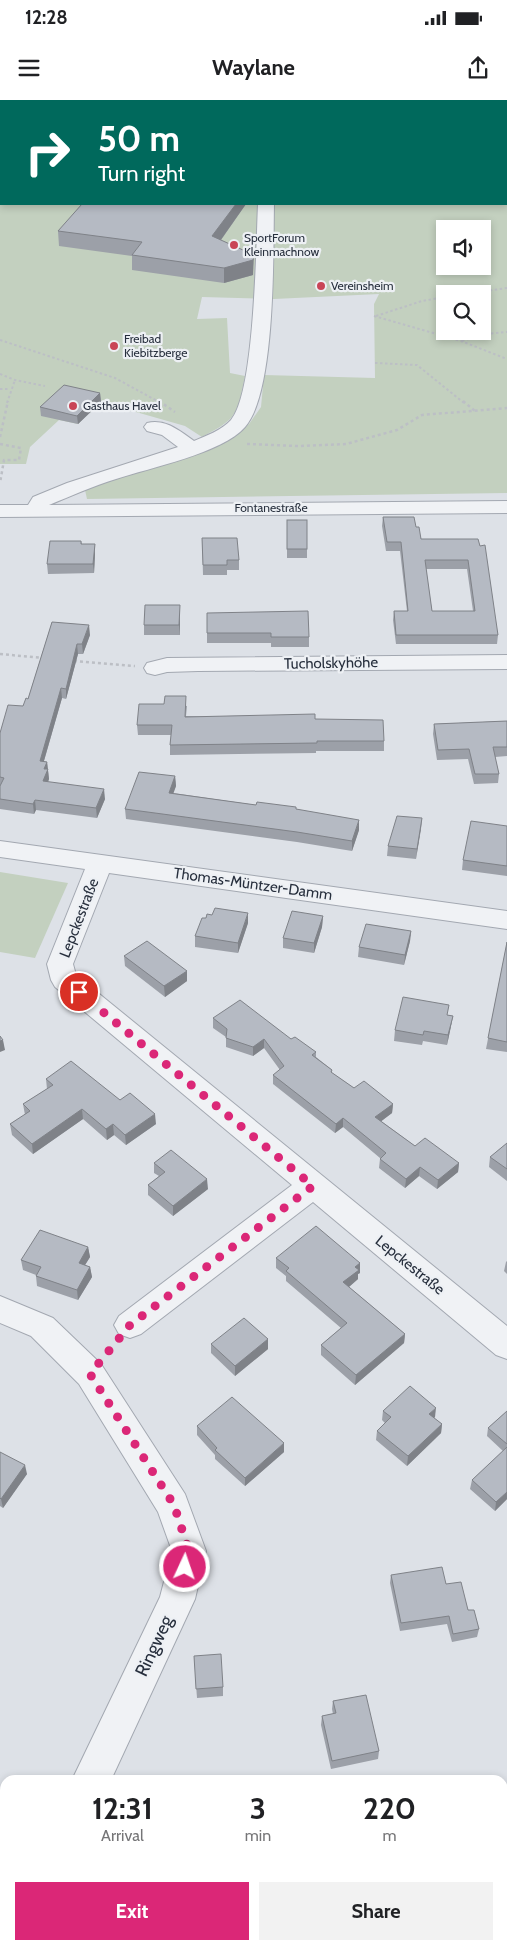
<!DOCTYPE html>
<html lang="en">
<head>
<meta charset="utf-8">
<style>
	:root { --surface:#fff; --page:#f2f2f2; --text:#202124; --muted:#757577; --accent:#db2777 }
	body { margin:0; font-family:Cabin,sans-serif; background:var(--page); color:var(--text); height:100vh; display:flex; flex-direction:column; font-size:19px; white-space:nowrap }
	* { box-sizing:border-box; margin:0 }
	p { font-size:16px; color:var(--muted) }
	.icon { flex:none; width:28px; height:28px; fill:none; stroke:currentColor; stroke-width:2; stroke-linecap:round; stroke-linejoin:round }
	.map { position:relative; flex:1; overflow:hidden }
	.side { position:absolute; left:0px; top:1675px; width:508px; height:175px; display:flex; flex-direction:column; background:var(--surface); border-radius:15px 15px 0 0; box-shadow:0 2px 8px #0003 }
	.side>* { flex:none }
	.banner { position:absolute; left:0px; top:0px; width:508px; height:105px; box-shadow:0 2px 8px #0003; background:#00695c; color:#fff; overflow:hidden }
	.tools { position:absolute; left:436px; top:120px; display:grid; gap:10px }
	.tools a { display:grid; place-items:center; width:55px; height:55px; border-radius:0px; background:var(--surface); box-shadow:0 2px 8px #0003; font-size:25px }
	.pin { position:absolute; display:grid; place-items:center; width:42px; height:42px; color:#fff; margin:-21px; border:2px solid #fff; border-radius:50%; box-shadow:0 1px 5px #0007 }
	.me { position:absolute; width:55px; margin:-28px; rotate:3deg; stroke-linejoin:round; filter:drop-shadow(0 0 4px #0008) }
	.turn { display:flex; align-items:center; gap:18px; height:105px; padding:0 15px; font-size:22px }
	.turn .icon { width:65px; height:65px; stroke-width:2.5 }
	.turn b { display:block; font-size:35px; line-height:42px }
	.eta { display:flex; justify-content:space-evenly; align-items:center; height:85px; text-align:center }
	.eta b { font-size:30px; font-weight:700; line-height:35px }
	.cta { display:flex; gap:10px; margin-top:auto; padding:10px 15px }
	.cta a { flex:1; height:58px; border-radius:0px; background:var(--accent); color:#fff; font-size:20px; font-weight:700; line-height:58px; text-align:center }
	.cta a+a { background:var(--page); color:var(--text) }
	.status { display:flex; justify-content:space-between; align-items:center; height:35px; padding:0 25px; background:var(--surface); direction:ltr }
	.status svg { height:14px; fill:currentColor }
	header { display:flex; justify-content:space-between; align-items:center; height:65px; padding:0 15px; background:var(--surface); font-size:22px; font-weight:700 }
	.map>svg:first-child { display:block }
	.green { fill:#c3d0bf; fill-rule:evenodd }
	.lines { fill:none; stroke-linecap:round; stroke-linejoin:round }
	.minor-casing { stroke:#a3a8b1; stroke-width:2 }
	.path-far1 { stroke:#bcbfc5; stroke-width:2; stroke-dasharray:2.5 2.5; stroke-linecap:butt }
	.path { stroke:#bcbfc5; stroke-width:2.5; stroke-dasharray:3 3; stroke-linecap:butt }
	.minor { fill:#f0f2f5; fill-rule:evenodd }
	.wall { fill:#9ca0a8; fill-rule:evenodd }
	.shaded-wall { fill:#7f8288 }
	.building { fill:#b5bac3; stroke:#7f8288; fill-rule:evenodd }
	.route { stroke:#db2777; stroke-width:9; stroke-dasharray:0 16.2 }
	.poi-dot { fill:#c94557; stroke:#edf0f4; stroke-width:2 }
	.labels { text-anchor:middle; stroke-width:4.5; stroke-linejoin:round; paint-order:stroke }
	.far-poi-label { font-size:12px; fill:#272f3d; stroke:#edf0f4; text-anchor:start }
	.far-street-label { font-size:12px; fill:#272f3d; stroke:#edf0f4 }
	.street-label { font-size:15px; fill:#272f3d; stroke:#edf0f4 }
	.near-street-label { font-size:18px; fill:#272f3d; stroke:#edf0f4 }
</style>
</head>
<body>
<div class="status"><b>12:28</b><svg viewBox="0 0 49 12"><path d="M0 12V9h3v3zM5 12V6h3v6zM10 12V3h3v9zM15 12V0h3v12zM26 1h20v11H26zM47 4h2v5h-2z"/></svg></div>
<header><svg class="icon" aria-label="menu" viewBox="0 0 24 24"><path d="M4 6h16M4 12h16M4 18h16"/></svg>Waylane<svg class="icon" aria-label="share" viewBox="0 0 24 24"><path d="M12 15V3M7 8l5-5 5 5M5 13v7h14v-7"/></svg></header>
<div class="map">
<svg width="507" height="1850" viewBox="0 0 507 1850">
	<rect width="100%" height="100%" fill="#dde1e7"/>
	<g class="green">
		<path d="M0,0H101L1,1V104H506V1H425L507,0V393L87,399L85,390L224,341L249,324L261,307L264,275L375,278L374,204L379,194L274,199L202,197L197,219L227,218L230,273L245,276C237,315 238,318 202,337L185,326L101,302L78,324L59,320L30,347L26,364H0ZM445,129H482V166H445ZM445,194H482V231H445Z"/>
		<polygon points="115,0 344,0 355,1 111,1"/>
		<polygon points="0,772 68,783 35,858 0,852"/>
	</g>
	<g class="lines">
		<g class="minor-casing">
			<g id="minor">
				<polygon points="369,0 394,0 394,1 370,1"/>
				<path d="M258,104H274C273,153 276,292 245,327C223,353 149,368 116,379C93,386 71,396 49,405L507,401V413L0,417V405H28L33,397L67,383L178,347L162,335L147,331L144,327L147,323C165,318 180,331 194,341C206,336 222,330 231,320C255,292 256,146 258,104Z"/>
				<polygon points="507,555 507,569 198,571 167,572 155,575 147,573 144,568 147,563 167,558"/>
				<polygon points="0,741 507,811 507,829 109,773 73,864 76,875 507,1226 507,1259 496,1255 313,1102 141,1234 130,1238 119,1234 114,1225 119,1216 292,1085 55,887 51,880 47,864 85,769 0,757"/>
				<polygon points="0,1196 53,1218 101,1264 185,1394 206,1451 195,1499 111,1680 72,1680 160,1497 172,1451 158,1412 79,1284 31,1236 0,1223"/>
				<polygon points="507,1686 507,1724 502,1725 502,1687"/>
				<polygon points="5,1828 5,1845 33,1845 31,1850 0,1850 0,1830"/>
			</g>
		</g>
		<g class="path-far1">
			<polyline points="103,1 108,0"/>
			<polyline points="465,194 507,188"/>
			<polyline points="374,216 461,241 507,259"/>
			<polyline points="376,216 422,201 445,197"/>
			<polyline points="0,240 115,278 161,303"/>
			<polyline points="462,241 486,234 507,232"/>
			<polyline points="375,263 417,265 464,303"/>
			<polyline points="0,274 15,280 45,286"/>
			<polyline points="0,289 10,289"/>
			<polyline points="7,303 15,280"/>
		</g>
		<g class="path">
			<polyline points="159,301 175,312"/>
			<polyline points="463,301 475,311"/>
			<polyline points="0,337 8,301"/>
			<polyline points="0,344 21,348 19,360 4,360 0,383"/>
			<polyline points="247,344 298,346 346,344 397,330 422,315 507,308"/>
			<polyline points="0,554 43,558"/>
			<polyline points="74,561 135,566"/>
		</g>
		<use href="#minor" class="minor"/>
	</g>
	<g class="wall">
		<polygon points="246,104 221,140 253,175 224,183 132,170 132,156 59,146 58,131"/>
		<polygon points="100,293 101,302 78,324 41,316 40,307"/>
		<path d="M383,417L416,427L421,439H478L498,535L497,544H396L393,520L394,511H407L400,451H386L382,426ZM426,469H467L473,511H432Z"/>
		<polygon points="287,420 307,449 307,458 287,458"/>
		<polygon points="202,438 239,460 239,470 227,470 227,475 203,475"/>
		<polygon points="81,441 82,444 95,444 95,454 94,473 48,474 47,464"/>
		<polygon points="207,513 309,537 309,547 271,547 271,543 207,543"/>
		<polygon points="180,515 180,535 144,535 144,525"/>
		<polygon points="52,522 90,535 83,554 78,554 66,599 62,598 44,661 47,662 49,679 48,682 105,699 97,718 36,710 34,714 0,709 0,633 23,606 28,599"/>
		<polygon points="164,604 187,606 186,616 315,619 384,641 384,651 316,651 316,653 170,655 170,645 171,635 138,635 137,625"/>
		<polygon points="507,621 507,656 495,657 499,674 498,683 474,684 468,659 437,660 433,634 434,624"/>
		<polygon points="175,676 176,686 173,693 256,705 296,709 359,730 352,751 297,742 126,719 125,709"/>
		<polygon points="422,718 416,759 387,756 388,746"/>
		<polygon points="507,726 507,776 462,770 463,760"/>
		<polygon points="323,816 322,827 314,853 283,848 283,838"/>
		<polygon points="248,823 238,853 195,847 195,836"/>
		<polygon points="411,831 410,841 404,865 358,857 359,847"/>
		<polygon points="507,842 507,952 486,949"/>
		<polygon points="124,856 187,871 187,881 165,897 125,866"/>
		<polygon points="448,915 453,916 451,926 447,945 423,941 422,945 394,941 395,930"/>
		<polygon points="213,918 291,939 316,952 316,957 332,970 332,973 354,988 393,1004 392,1013 381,1021 415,1046 459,1063 458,1072 437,1089 419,1076 405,1088 379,1068 380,1059 380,1058 343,1027 335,1033 273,984 273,975 280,970 264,948 253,956 226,947 226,937 213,928"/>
		<polygon points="46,979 120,1000 156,1024 126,1045 114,1035 107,1040 83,1019 33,1054 12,1035 10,1024 25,1015 23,1004 47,989"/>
		<polygon points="507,1043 507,1081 489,1067 490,1057"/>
		<polygon points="154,1063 208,1089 173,1116 148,1095 148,1085 159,1076 154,1073"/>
		<polygon points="88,1147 90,1157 85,1165 90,1167 92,1177 78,1200 37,1186 36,1176 36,1175 23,1170 21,1160"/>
		<polygon points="276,1158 360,1163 360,1173 358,1174 358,1179 349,1187 405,1234 404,1243 355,1285 321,1255 321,1245 341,1228 286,1181 286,1176 276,1168"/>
		<polygon points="507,1161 507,1174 504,1171 506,1162"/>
		<polygon points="268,1239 268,1249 235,1276 211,1253 211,1244"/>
		<polygon points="383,1311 435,1317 434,1318 442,1324 441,1333 407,1366 376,1340 377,1331 385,1323 382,1320"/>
		<polygon points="507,1311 507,1399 495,1411 470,1389 472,1380 503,1351 487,1336 488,1328"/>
		<polygon points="197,1326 284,1352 245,1386 215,1359 215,1355 197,1335"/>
		<polygon points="0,1352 27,1374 3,1408 0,1406"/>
		<polygon points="391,1475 446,1484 468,1510 479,1529 477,1537 452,1542 447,1524 400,1531 390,1483"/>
		<polygon points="194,1556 223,1587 223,1596 197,1598"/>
		<polygon points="333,1601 379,1651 378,1659 331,1669 321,1625 322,1616 333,1614 332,1609"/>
		<polygon points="391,1845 473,1845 475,1850 416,1850 415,1848 404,1850 392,1850"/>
	</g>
	<g class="shaded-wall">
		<polygon points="236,104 246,104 213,151 212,136"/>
		<polygon points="254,155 253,175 224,183 224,168"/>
		<polygon points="100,293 101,302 78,324 77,316"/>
		<polygon points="95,444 95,454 94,473 93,464"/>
		<polygon points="180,505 180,535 179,525"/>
		<polygon points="89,525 90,535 83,554 82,544"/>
		<polygon points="77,544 78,554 66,599 66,589"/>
		<polygon points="61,588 62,598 41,671 40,661"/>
		<polygon points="47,662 49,679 44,691 43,681 44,669"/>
		<polygon points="175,676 176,686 170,703 169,693"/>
		<polygon points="104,689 105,699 97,718 96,708"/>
		<polygon points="35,700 36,710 34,714 33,704"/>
		<polygon points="422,718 421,729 416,759 417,749"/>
		<polygon points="359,720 359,730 352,751 352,741"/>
		<polygon points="248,813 248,823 238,853 238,843"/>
		<polygon points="323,816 322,827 314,853 314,843"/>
		<polygon points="411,831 410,841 404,865 405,855"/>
		<polygon points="187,871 187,881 165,897 164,886"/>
		<polygon points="453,916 451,926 447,945 448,935"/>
		<polygon points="264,939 264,948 253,956 253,947"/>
		<polygon points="3,940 5,950 0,952 0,941"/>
		<polygon points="393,1004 392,1013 375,1026 375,1017"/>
		<polygon points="82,1009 83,1019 33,1054 32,1044"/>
		<polygon points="155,1014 156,1024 126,1045 125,1035"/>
		<polygon points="343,1018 343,1027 335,1033 336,1024"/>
		<polygon points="113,1024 114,1035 107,1040 106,1029"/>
		<polygon points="459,1063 458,1072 437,1089 438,1080"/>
		<polygon points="420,1067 419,1076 405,1088 406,1079"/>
		<polygon points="207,1079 208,1089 173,1116 173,1106"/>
		<polygon points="88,1147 90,1157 80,1173 79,1163"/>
		<polygon points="360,1163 360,1173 358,1174 358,1179 343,1192 343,1182 355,1167"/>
		<polygon points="90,1167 92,1177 78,1200 77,1190"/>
		<polygon points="405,1234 404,1243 355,1285 356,1275"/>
		<polygon points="268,1239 268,1249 235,1276 235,1266"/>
		<polygon points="436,1308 435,1317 428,1323 429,1314"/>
		<polygon points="442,1324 441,1333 407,1366 408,1356"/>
		<polygon points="284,1343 284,1352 245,1386 245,1378"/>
		<polygon points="25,1365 27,1374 3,1408 1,1399"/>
		<polygon points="507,1392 507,1399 495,1411 496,1402"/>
	</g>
	<g class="building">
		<polygon points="82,104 236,104 212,136 254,155 253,160 224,168 132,155 142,142 58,131"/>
		<polygon points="64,285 100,293 77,316 40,307"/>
		<path d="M383,417H414L416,427H419L421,439H478L480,446L485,445L498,535H396L394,511H408L401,442H387ZM425,460H468L475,511H432Z"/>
		<rect x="287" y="420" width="20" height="29"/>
		<polygon points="202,438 237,438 239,460 227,460 227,465 203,465"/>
		<polygon points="50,441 81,441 81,444 95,444 93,464 47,464"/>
		<polygon points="145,505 180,505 179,525 144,525"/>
		<polygon points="308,511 309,537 271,537 271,533 207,533 207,513"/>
		<polygon points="52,522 89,525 82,544 77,544 66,589 61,588 40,661 47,662 44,669 48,669 43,681 104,689 96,708 35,700 33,704 0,699 0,686 4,678 0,677 0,633 8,605 23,606 26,598 28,599"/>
		<polygon points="165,596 186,596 185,617 315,614 315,619 383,620 384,641 317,641 317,643 170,645 172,625 137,625 139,604 164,604"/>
		<polygon points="507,621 507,647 493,647 499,674 475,674 469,649 438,650 434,624"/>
		<polygon points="139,672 175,676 169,693 256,705 257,702 296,707 296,709 359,720 352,741 297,732 125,709"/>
		<polygon points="397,716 422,718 417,749 388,746"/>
		<polygon points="471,721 507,726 507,766 463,760"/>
		<polygon points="215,808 248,813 238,843 195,836 202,818 206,818 207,814 212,815"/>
		<polygon points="292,811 323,816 314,843 283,838"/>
		<polygon points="366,824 411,831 405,855 359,847"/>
		<polygon points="147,841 187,871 164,886 124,856"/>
		<polygon points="507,842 507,942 488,938"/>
		<polygon points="403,897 449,905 447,915 453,916 448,935 424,931 423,935 395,930"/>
		<polygon points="240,900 291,939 295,937 316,952 312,955 332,970 331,972 354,988 364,981 393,1004 375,1017 415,1046 425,1038 459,1063 438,1080 420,1067 406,1079 380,1059 386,1053 343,1018 336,1024 273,975 284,966 264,939 253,947 226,938 227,929 213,918"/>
		<polygon points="0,936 3,940 0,941"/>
		<polygon points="71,961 120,1000 130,993 155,1014 125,1035 113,1024 106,1029 82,1009 32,1044 10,1024 30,1011 23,1004 53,985 46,979"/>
		<polygon points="507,1043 507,1069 490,1057"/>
		<polygon points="171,1050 207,1079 173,1106 148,1085 165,1072 154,1063"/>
		<polygon points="316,1126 360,1163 355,1167 359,1170 343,1182 405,1234 356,1275 321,1245 347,1223 286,1171 289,1168 276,1158"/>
		<polygon points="40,1130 88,1147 79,1163 90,1167 77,1190 36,1176 41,1167 21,1160"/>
		<polygon points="244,1218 268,1239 235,1266 211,1244"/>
		<polygon points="410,1286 436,1308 429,1314 442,1324 408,1356 377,1331 391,1317 383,1311"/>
		<polygon points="232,1297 284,1343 245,1378 215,1350 217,1348 197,1326"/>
		<polygon points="507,1311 507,1344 488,1328"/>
		<polygon points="507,1347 507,1392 496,1402 472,1380"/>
		<polygon points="0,1352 25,1365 1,1399 0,1398"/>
		<polygon points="442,1467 446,1484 461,1482 468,1510 474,1510 479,1529 453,1534 449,1516 401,1523 391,1475"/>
		<polygon points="221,1554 223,1587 196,1589 194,1556"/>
		<polygon points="366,1595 379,1651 332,1661 322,1616 336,1613 333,1601"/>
		<polygon points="417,1845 473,1845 475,1850 419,1850"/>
	</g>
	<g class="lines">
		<polyline class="route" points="79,892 313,1086 130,1225 90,1274 174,1405 189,1451 185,1467"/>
	</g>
	<g class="poi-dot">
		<circle cx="234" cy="145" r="5"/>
		<circle cx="321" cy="186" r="5"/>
		<circle cx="114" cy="246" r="5"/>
		<circle cx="73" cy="306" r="5"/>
	</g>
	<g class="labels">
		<g class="far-poi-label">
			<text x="244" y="142">SportForum<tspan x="244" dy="14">Kleinmachnow</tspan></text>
			<text x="331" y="190">Vereinsheim</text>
			<text x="124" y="243">Freibad<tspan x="124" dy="14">Kiebitzberge</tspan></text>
			<text x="83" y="310">Gasthaus Havel</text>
		</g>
		<g class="far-street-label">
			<text x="271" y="412">Fontanestraße</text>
		</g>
		<g class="street-label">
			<text transform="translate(331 563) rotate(-1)" y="5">Tucholskyhöhe</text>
			<text transform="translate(253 784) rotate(8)" y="5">Thomas-Müntzer-Damm</text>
			<text transform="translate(79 818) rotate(-69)" y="5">Lepckestraße</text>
			<text transform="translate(410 1165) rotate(39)" y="5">Lepckestraße</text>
		</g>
		<g class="near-street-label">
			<text transform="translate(154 1546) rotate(-65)" y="6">Ringweg</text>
		</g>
	</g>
</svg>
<div class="tools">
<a><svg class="icon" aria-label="sound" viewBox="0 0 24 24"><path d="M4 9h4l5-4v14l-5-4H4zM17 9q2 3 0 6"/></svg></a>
<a><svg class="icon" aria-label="search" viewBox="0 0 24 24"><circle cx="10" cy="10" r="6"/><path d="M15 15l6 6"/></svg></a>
</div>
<div class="pin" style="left:79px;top:892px;background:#d93025"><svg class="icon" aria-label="arrive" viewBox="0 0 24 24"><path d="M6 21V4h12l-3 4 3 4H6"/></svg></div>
<svg class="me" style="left:185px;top:1467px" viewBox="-20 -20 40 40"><circle r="17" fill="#db2777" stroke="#fff" stroke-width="3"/><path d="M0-11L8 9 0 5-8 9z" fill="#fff"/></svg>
<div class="banner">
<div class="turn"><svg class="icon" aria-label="right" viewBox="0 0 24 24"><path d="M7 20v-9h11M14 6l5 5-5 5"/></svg><div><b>50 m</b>Turn right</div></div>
</div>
<section class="side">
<div class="eta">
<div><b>12:31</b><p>Arrival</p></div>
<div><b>3</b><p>min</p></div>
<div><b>220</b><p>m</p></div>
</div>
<div class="cta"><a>Exit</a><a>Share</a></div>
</section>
</div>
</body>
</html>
